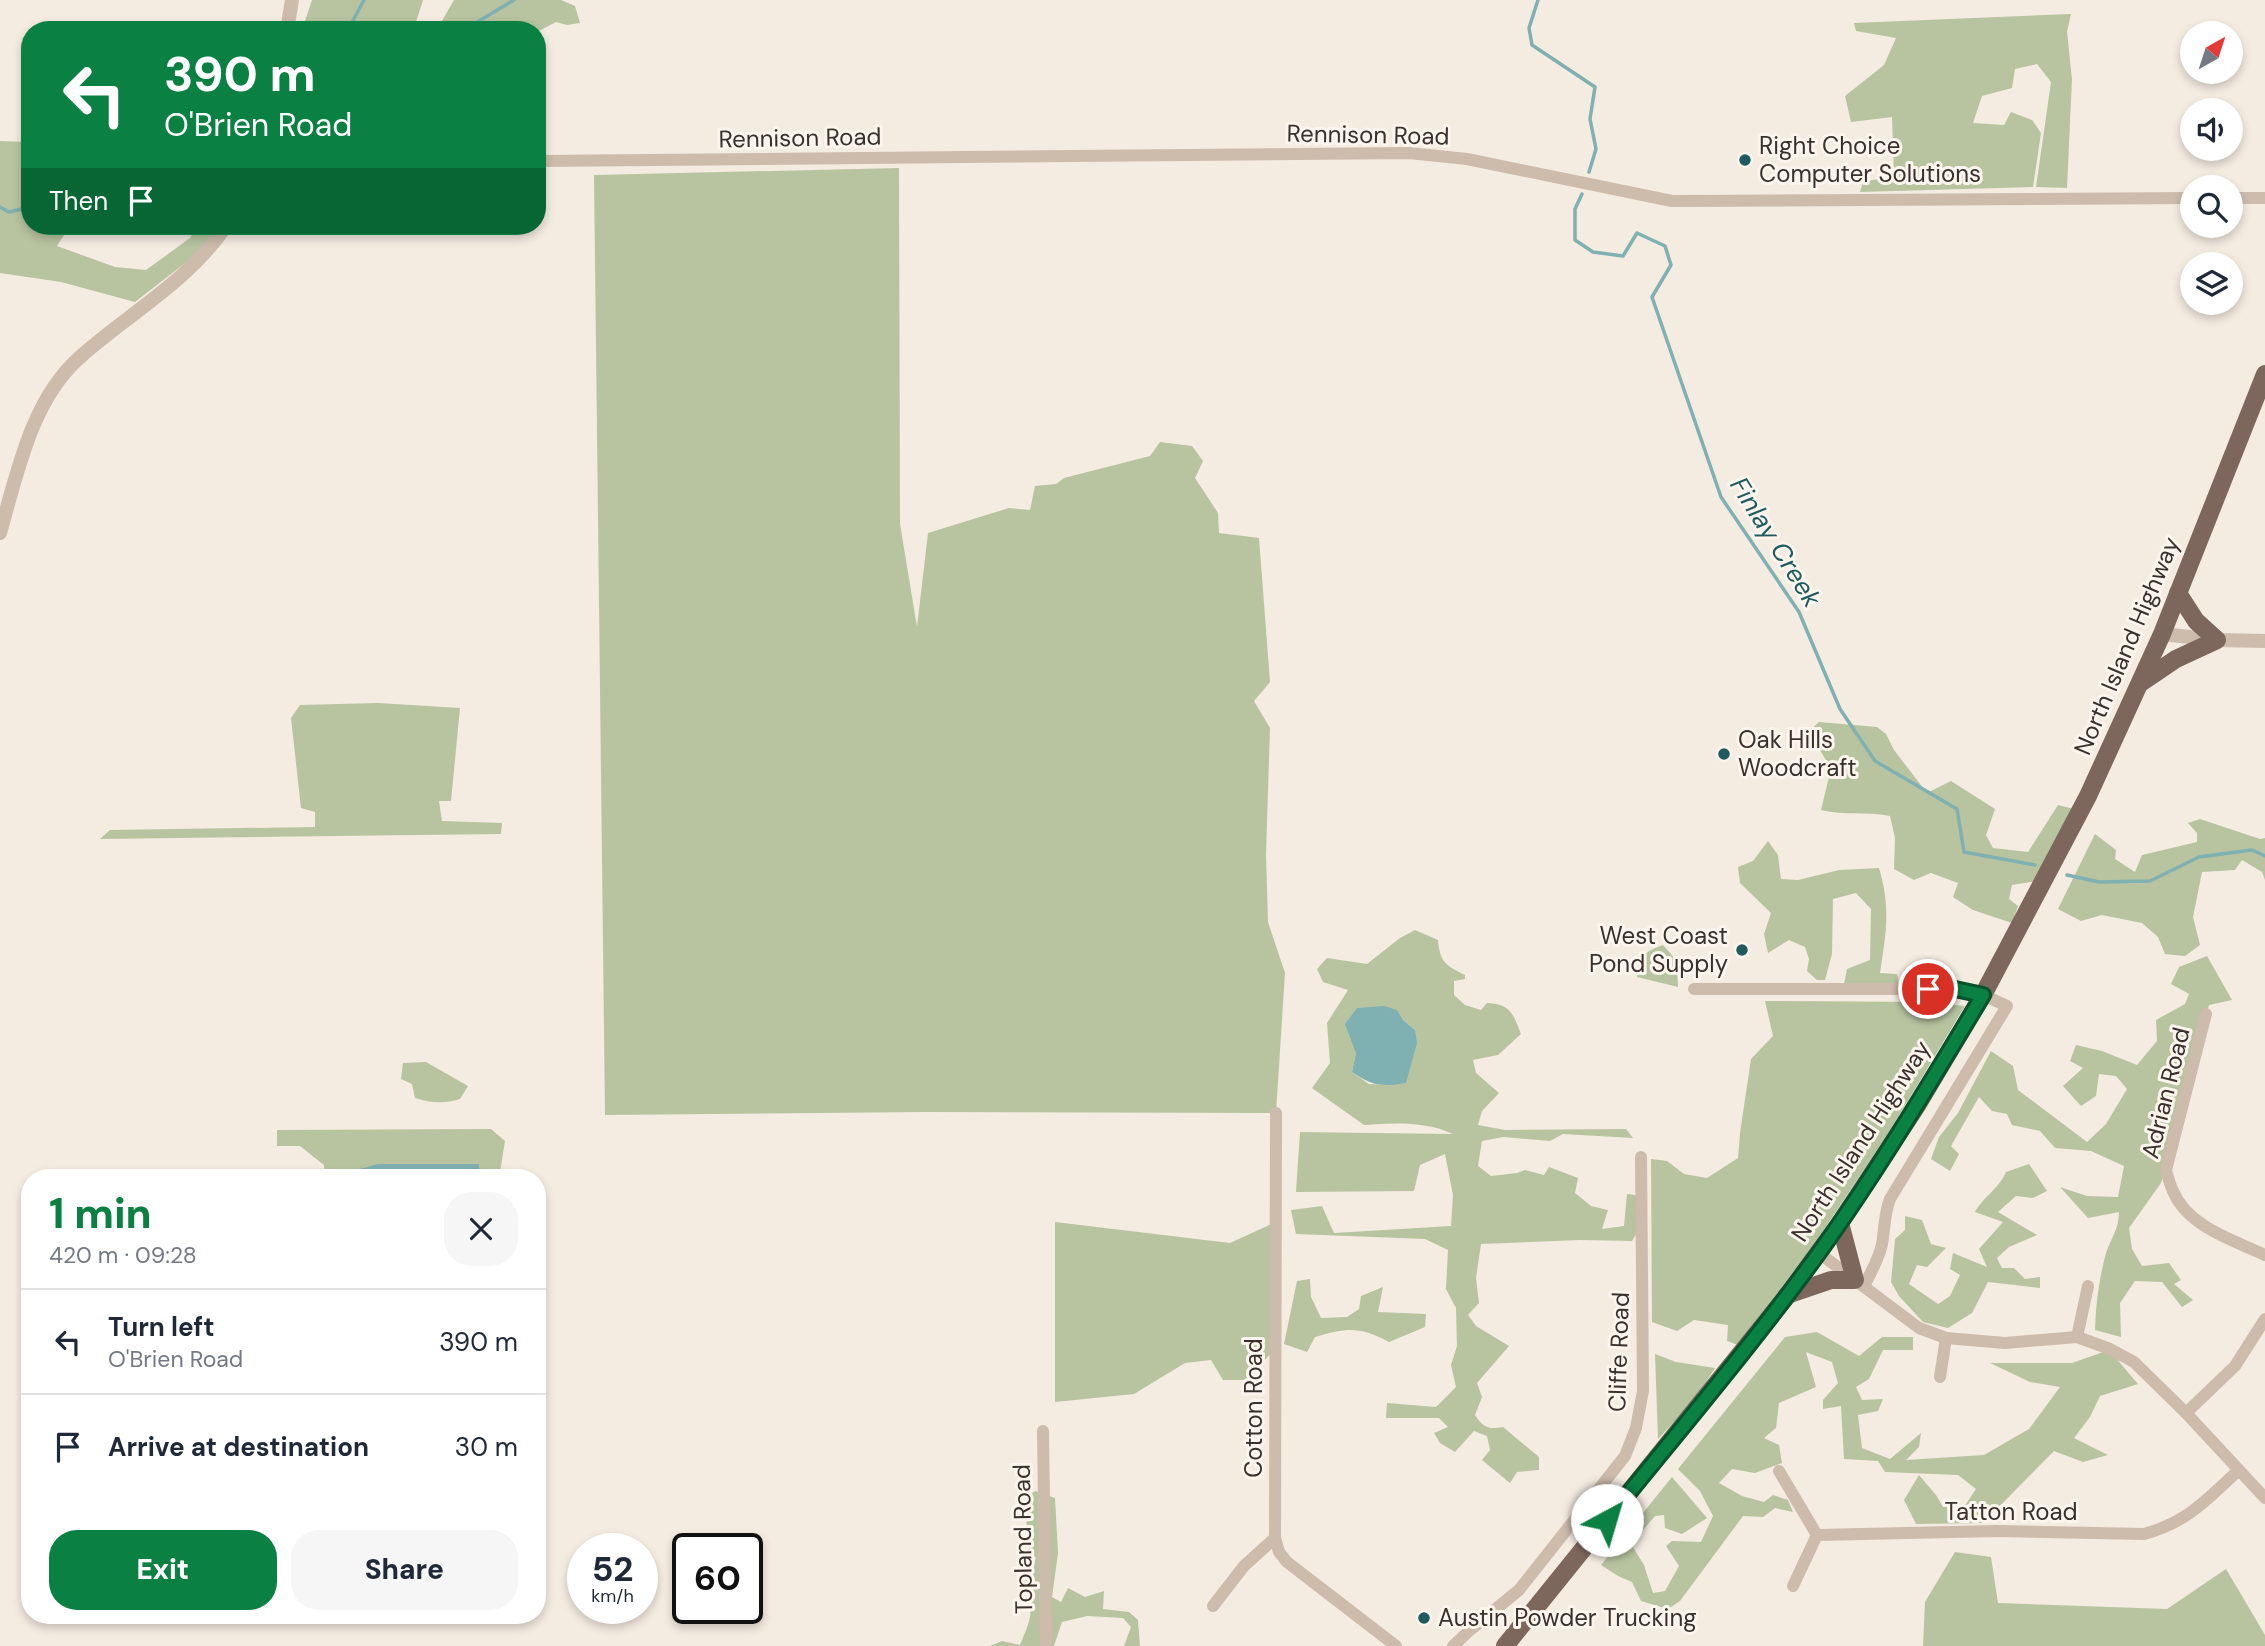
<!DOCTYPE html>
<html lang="en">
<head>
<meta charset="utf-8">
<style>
	:root { --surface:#fff; --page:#f6f6f7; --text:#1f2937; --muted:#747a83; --line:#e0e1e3; --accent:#0b8043 }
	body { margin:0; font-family:"DM Sans",sans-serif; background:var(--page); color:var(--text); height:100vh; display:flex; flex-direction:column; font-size:26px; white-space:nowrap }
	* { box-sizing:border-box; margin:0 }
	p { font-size:23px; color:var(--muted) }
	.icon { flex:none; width:38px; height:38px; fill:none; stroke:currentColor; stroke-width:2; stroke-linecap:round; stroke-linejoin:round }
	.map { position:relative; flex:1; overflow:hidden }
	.panel { position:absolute; left:21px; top:1169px; width:525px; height:455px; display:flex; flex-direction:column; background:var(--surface); border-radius:28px; box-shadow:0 4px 10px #0003 }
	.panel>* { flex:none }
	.banner { position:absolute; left:21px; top:21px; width:525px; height:214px; border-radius:28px; box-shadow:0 4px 10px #0003; background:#0b8043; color:#fff; overflow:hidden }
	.needle { width:46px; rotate:39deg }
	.tools { position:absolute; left:2180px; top:21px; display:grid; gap:14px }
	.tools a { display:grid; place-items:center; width:63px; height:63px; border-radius:50%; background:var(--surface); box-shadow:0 4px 10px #0003; font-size:35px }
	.speed { position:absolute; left:567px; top:1533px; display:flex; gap:14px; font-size:35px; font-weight:700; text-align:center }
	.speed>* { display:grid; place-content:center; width:91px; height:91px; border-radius:50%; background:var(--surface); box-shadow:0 4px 10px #0003; line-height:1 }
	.speed small { font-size:18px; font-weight:400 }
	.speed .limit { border:4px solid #111; border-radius:10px; background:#fff; color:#111 }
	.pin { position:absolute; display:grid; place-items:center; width:60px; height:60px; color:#fff; margin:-30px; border:4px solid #fff; border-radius:50%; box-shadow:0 2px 7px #0007 }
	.me { position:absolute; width:77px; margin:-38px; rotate:39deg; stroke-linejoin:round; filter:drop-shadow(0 0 5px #0008) }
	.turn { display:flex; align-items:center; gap:24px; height:147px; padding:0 28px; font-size:32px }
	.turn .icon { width:91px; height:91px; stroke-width:2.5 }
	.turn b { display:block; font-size:49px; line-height:60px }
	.then { display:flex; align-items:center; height:66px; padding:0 28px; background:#0003; gap:14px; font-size:26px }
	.round { display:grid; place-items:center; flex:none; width:74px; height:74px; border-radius:28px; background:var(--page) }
	.overview { display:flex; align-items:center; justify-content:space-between; height:119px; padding:0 28px }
	h1 { font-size:42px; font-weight:800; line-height:52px; color:var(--accent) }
	.primary-button { display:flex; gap:14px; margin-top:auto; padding:14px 28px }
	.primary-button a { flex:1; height:80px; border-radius:28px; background:var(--accent); color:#fff; font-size:28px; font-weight:800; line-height:80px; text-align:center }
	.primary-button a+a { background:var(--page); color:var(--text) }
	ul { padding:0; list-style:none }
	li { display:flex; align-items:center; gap:21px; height:105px; padding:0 28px; border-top:2px solid var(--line) }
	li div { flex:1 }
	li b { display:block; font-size:26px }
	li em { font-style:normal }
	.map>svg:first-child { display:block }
	.green { fill:#b8c4a0; fill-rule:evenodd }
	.water { fill:#7fb0b2 }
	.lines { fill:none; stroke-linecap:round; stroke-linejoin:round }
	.stream { stroke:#7fb0b2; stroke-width:3.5 }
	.minor { stroke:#cdbbac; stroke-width:12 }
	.tertiary { stroke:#cdbbac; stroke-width:14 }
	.primary { stroke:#7d675c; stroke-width:18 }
	.route-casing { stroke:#07532c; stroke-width:18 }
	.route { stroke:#0b8043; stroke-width:12 }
	.poi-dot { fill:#1f5a5e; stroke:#fbf5ee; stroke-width:2.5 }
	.labels { text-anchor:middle; stroke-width:6; stroke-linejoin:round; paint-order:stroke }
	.street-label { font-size:24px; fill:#3b302b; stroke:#fbf5ee }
	.poi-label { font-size:24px; fill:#3b302b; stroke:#fbf5ee; text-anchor:start }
	.water-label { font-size:26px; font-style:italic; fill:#1f5a5e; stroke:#fbf5ee }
</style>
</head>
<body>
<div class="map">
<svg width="2265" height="1646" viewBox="0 0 2265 1646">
	<rect width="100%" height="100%" fill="#f4ebe1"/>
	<g class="green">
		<polygon points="312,0 423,0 415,25 407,30 387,30 379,23 375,30 302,30"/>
		<polygon points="454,0 561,0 575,6 580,23 567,25 556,22 537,32 537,30 433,30 439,26"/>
		<polygon points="2071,14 2067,32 2072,79 2067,188 2036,187 2051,82 2037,64 2015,69 2012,88 1982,96 1973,123 2004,125 2011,112 2032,120 2041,133 2033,187 1860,192 1863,182 1894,176 1892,117 1851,122 1845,96 1884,65 1896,38 1856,31 1854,23"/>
		<polygon points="0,141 30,142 30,226 70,226 57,246 115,267 146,270 190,238 197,226 219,226 198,253 135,302 61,282 0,273"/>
		<polygon points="899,168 900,524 917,627 928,533 1009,508 1030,510 1035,486 1056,484 1064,478 1150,456 1160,442 1192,446 1203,461 1195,478 1218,513 1219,533 1259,538 1270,682 1254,701 1270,728 1266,854 1268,922 1285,973 1276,1113 925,1112 605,1115 594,175"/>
		<polygon points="378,703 460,708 451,801 439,801 442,821 502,823 501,834 100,839 110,830 315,827 315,812 301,808 291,718 300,705"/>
		<path d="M1819,722L1877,727L1886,734L1894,750L1927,793L1951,781L1995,809L1986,835L1993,848L2028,852L2058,805L2074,809L2038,881L2012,885L2009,899L2018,906L2012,923L1973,910L1953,897L1958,883L1931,873L1914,880L1894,869L1895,838L1890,816C1865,811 1845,816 1821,810L1831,769L1809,731Z"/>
		<polygon points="2200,819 2260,839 2265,838 2265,880 2262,872 2242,860 2235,870 2202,872 2193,917 2200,945 2185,956 2165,954 2158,937 2142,923 2102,915 2081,921 2058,909 2095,834 2116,850 2115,859 2135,872 2142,855 2197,842 2197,833 2188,823"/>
		<path d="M1768,841L1778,855L1781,879L1798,880L1839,870L1879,868C1891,908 1886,933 1880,973L1897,974L1899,986L1844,984L1847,969L1870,960L1871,909L1856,893L1833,899L1832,954L1825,980H1817L1807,971L1809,959L1805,947L1789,940L1768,953L1764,934L1771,913L1740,883L1738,867L1753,861Z"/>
		<path d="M1415,930L1438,940C1440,962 1445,965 1465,975V979L1454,981V995L1465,1005L1481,1010L1487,1003C1511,1004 1513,1014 1521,1034L1498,1055L1473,1060L1476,1073L1499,1093L1482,1111L1478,1125L1505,1130L1626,1129L1633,1138L1563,1134L1550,1141L1503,1137L1482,1141L1478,1166L1491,1176L1517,1173L1525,1170L1544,1175L1549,1167L1578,1178L1575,1193L1591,1206L1608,1210L1602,1229L1624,1226L1627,1194L1641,1196L1640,1228L1632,1241L1580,1240L1481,1244L1476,1278L1479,1303L1468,1315L1476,1326L1509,1346L1477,1383L1482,1397L1475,1415C1483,1427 1488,1430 1503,1427L1539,1457V1470L1517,1472L1510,1483L1482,1460L1490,1450L1487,1436L1474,1431L1455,1452L1440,1443L1434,1433L1448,1427L1439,1418H1386L1387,1403L1436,1407L1456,1387L1451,1365L1457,1346L1456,1308L1446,1289L1448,1250L1425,1239L1296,1234L1291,1210L1322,1206L1334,1233L1451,1226L1453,1195L1445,1154L1420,1165L1414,1191L1296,1192L1300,1132L1453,1134C1425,1121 1394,1123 1364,1125L1312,1088L1330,1063L1327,1023L1348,990L1323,982L1317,969L1327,958L1367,964L1400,938ZM1403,1020L1415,1030L1392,1085L1369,1084L1352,1072L1356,1053Z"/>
		<path d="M1663,945L1677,961L1678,987L1637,977C1639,956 1644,952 1663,945Z"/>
		<path d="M2207,956L2232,1000L2209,1005L2161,1183L2129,1228L2132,1249L2142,1266L2169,1263L2181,1280L2174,1284L2193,1300L2182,1307L2162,1282L2135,1281L2120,1303L2121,1337L2095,1330C2096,1303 2099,1279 2106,1253C2111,1238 2119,1229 2119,1212L2088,1218L2060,1187L2087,1196L2118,1197L2124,1166L2091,1151L2055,1148L2040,1131L2012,1125L2007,1114L1992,1111L1979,1097L1951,1146L1959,1154L1950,1171L1931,1159L1939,1137L1958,1113L1991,1051L2013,1066L2018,1090L2087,1142L2106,1124L2127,1089L2116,1076L2099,1074L2096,1096L2081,1106L2063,1086L2083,1068L2070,1061L2076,1045L2102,1051L2137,1065L2157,1041L2156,1020L2185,1004L2189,994L2171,984L2179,967Z"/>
		<polygon points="1765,1001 1928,1002 1965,1006 1889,1132 1805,1258 1738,1345 1727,1341 1728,1325 1694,1320 1677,1331 1652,1322 1651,1159 1667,1161 1684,1174 1707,1178 1738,1158 1740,1133 1751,1059 1773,1036"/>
		<path d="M426,1062L468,1086L460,1099C444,1104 431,1103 415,1098L412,1084L401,1079L403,1063Z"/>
		<polygon points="491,1129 505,1141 499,1178 481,1178 479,1165 361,1169 358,1178 325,1178 324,1165 300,1146 277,1146 277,1130"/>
		<path d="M2029,1164L2047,1191L2033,1198L2016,1196L1998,1212L2037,1235L2009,1247L1997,1258L2002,1268H2014L2025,1279L2040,1277V1288L1988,1282L1972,1313L1948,1328L1923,1322L1899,1296L1891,1282L1895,1239L1905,1230V1216L1922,1220L1931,1244L1946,1248L1927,1267L1917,1265L1909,1284L1938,1304L1950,1296L1960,1275L1950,1269L1953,1253L1987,1267L1979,1249L2003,1222L1975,1212C1984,1196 1998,1190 2006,1172Z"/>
		<polygon points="1055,1222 1230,1243 1276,1222 1276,1348 1246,1380 1223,1380 1211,1360 1185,1363 1134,1394 1055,1402"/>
		<path d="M1310,1279L1311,1297L1321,1318L1347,1317L1359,1309L1361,1296L1383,1287L1378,1312L1426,1314L1425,1327L1389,1342C1359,1326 1347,1328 1315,1337L1307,1352L1284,1344L1297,1281Z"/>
		<polygon points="1817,1332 1859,1356 1882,1337 1913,1337 1913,1350 1883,1350 1869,1379 1856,1387 1862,1400 1883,1399 1878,1411 1858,1415 1862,1448 1890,1459 1921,1433 1919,1447 1906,1460 1984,1455 2029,1429 2060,1387 2030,1382 1990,1363 2072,1363 2109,1350 2138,1384 2100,1396 2090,1417 2074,1438 2108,1455 2083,1462 2054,1451 1983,1523 1916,1524 1904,1500 1919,1475 1936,1495 1943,1507 1966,1504 1976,1489 1958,1475 1885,1472 1878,1461 1844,1459 1841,1406 1823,1409 1823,1400 1838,1383 1832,1362 1806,1352 1816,1387 1779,1403 1776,1428 1764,1438 1779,1445 1782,1463 1755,1473 1732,1469 1719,1483 1742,1496 1764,1502 1773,1495 1788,1500 1793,1512 1775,1508 1763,1517 1743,1516 1680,1601 1668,1609 1641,1601 1632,1582 1618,1576 1601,1565 1672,1477 1707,1518 1682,1534 1665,1528 1664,1515 1655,1516 1631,1544 1644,1565 1653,1593 1665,1591 1679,1566 1666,1546 1672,1541 1701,1542 1713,1516 1700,1491 1678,1469 1785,1337"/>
		<polygon points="1655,1354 1676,1362 1715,1368 1695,1399 1658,1439"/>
		<path d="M1035,1491L1055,1498L1058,1553L1052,1597L1061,1602L1068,1588L1085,1597L1104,1591L1103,1609L1129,1612L1138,1620L1140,1646H1124L1131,1627L1123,1618L1087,1616L1062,1622L1054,1646H990L1002,1641L1020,1645C1030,1621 1036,1609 1024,1585L1036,1558L1027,1548L1026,1499Z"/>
		<polygon points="1955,1552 1991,1557 1998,1603 2167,1609 2226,1569 2265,1635 2265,1646 1923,1646 1925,1602"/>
	</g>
	<g class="water">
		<path d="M1384,1006L1397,1010L1403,1020L1415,1030L1417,1043L1406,1083C1382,1087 1372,1086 1352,1072L1356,1053L1345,1024L1357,1008Z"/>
		<polygon points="378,1164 479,1164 481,1178 358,1178 360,1169"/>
	</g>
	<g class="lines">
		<g class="stream">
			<polyline points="1538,0 1529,28 1532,45 1595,87 1590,119 1596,149 1589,172"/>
			<polyline points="348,30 364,0"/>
			<polyline points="464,30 514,0"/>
			<polyline points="1582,194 1575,209 1575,240 1593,252 1623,256 1637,233 1665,246 1671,265 1652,297 1721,497 1799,612 1840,709 1875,761 1957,809 1964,852 2035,865"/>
			<polyline points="0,207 9,212 30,207"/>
			<polyline points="2067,875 2099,882 2150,881 2199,857 2252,850 2265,856"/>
		</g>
		<g class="minor">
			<polyline points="537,161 1409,153 1467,159 1672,201 2193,198"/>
			<polyline points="2231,198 2265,198"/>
			<path d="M1694,989H1955L1983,995L2007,1006L1890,1199C1884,1214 1885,1228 1882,1244C1879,1259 1871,1272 1864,1286"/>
			<path d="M2206,1014L2166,1170C2168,1177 2170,1185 2173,1191C2188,1227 2233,1240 2265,1255"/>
			<polyline points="1276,1113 1275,1538 1279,1552 1287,1562 1396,1646"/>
			<polyline points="1819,1253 1919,1328 1946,1338 2005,1343 2077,1337 2110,1349 2134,1362 2186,1413 2265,1498"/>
			<polyline points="2077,1337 2088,1286"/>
			<polyline points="1940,1377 1946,1338"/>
			<polyline points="2186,1413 2235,1366 2265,1319"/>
			<polyline points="1043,1431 1046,1646"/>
			<polyline points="1779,1471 1817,1535"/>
			<path d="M1817,1535L1997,1531L2144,1534C2188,1522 2206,1500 2239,1470"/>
			<polyline points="1793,1586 1817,1535"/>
			<polyline points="1213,1606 1244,1566 1275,1538"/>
			<polyline points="1453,1646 1470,1630 1519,1590 1625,1456 1636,1428 1643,1391 1641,1157"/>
		</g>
		<g class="tertiary">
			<polyline points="287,30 292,0"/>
			<path d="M0,533C17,474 31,401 79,358C128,314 188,282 226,226"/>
			<polyline points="2162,634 2217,640 2265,641"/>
		</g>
		<g class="primary">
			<polyline points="2142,682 2176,659 2217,640 2196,621 2178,593"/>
			<polyline points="1787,1295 1831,1280 1855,1280 1840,1223"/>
			<polyline points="1505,1646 1787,1296 1840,1223 1918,1104 1983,995 2088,796 2162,634 2265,374"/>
		</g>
	</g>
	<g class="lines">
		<g class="route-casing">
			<path id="route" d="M1607,1520C1678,1432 1752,1345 1818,1254C1878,1171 1930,1083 1983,995L1955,989H1928"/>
		</g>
		<use href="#route" class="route"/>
	</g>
	<g class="poi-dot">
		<circle cx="1745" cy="160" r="7"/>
		<circle cx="1724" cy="754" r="7"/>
		<circle cx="1742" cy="950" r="7"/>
		<circle cx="1424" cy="1618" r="7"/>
	</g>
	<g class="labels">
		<g class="street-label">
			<text transform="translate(1368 135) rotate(1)" y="8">Rennison Road</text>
			<text transform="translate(800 138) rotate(-1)" y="8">Rennison Road</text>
			<text transform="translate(2127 646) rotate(-67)" y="8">North Island Highway</text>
			<text transform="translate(2166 1093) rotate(-76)" y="8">Adrian Road</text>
			<text transform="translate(1861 1141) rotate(-57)" y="8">North Island Highway</text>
			<text transform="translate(1619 1352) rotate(-88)" y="8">Cliffe Road</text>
			<text transform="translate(1254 1408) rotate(-90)" y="8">Cotton Road</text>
			<text x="2011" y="1520">Tatton Road</text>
			<text transform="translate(1023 1539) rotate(-91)" y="8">Topland Road</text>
		</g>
		<g class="poi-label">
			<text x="1759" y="154">Right Choice<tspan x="1759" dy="28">Computer Solutions</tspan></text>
			<text x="1738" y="748">Oak Hills<tspan x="1738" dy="28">Woodcraft</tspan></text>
			<text x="1728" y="944" text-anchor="end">West Coast<tspan x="1728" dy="28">Pond Supply</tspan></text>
			<text x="1438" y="1626">Austin Powder Trucking</text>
		</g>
		<g class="water-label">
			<text transform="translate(1776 542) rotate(58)" y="9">Finlay Creek</text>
		</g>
	</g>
</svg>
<div class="tools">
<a><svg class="needle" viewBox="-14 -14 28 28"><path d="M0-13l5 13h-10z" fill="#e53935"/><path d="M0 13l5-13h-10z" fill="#747a83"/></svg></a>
<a><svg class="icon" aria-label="sound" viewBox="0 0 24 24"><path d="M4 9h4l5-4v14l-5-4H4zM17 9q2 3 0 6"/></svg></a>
<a><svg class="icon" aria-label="search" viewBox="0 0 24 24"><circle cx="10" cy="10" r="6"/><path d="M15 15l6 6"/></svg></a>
<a><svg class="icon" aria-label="layers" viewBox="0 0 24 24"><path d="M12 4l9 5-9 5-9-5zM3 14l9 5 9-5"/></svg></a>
</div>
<div class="speed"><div>52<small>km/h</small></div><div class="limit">60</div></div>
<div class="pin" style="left:1928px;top:989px;background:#d93025"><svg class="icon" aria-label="arrive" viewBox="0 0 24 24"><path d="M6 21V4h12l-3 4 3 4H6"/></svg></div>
<svg class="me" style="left:1607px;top:1520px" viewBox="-20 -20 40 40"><circle r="19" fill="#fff"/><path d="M0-13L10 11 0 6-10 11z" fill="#0b8043"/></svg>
<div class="banner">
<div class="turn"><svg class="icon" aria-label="left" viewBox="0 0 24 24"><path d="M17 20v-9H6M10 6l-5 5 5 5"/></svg><div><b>390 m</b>O'Brien Road</div></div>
<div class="then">Then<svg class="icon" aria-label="arrive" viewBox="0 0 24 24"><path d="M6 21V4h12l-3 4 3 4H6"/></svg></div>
</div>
<section class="panel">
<div class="overview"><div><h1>1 min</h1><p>420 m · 09:28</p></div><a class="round"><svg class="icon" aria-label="close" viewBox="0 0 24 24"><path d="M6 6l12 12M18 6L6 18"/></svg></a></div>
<ul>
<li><svg class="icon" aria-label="left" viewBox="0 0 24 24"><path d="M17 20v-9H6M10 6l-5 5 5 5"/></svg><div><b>Turn left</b><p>O'Brien Road</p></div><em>390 m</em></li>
<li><svg class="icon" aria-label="arrive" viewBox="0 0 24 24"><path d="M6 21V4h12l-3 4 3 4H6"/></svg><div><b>Arrive at destination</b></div><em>30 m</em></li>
</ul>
<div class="primary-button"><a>Exit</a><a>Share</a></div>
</section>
</div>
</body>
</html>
